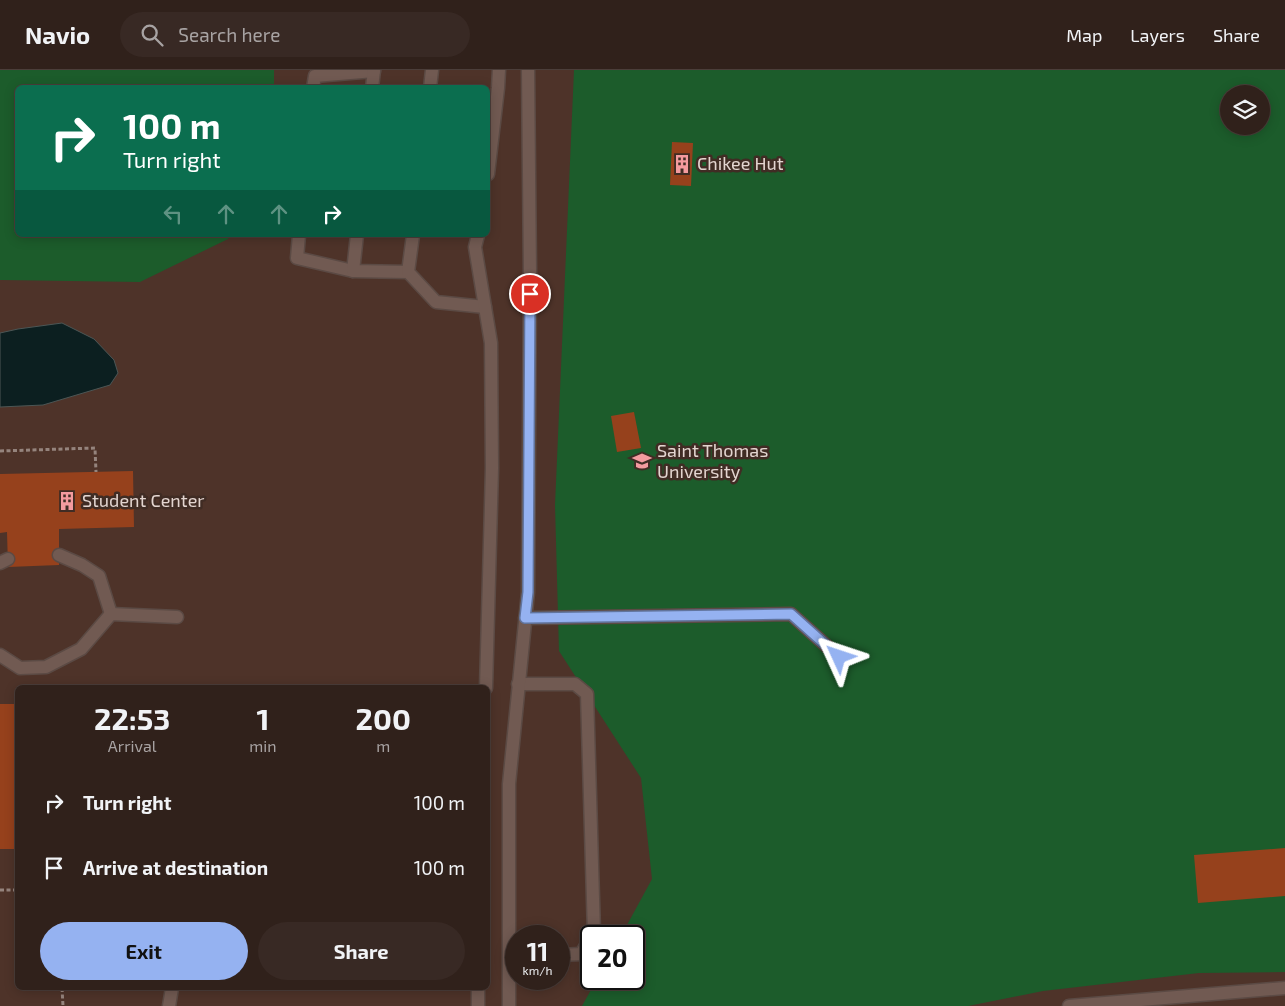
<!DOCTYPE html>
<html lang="en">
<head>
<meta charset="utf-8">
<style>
	:root { --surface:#30211b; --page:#382924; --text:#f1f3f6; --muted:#a8a3a3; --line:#4b3e3a; --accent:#95b2f1 }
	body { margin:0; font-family:"Exo 2",sans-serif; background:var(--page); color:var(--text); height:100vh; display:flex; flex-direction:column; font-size:19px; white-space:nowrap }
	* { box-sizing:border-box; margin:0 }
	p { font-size:16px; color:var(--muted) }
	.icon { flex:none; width:28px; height:28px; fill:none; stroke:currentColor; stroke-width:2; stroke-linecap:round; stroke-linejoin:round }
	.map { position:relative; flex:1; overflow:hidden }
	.drawer { position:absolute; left:15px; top:615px; width:475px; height:305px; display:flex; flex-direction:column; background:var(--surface); border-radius:8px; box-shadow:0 2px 12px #0003,0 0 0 1px var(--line) }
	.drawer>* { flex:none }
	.top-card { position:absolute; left:15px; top:15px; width:475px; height:152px; border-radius:8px; box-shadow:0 2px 12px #0003,0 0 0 1px var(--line); background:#0b6e4f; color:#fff; overflow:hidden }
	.controls { position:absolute; left:1220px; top:15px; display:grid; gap:10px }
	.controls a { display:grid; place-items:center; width:50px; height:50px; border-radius:50%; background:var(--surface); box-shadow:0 2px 12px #0003,0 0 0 1px var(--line); font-size:25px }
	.speed { position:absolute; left:505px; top:855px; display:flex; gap:10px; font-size:25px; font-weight:700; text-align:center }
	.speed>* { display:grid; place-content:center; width:65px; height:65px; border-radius:50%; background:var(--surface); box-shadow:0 2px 12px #0003,0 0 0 1px var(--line); line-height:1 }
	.speed small { font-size:12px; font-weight:400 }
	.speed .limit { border:2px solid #111; border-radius:8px; background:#fff; color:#111 }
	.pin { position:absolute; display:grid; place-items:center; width:42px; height:42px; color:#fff; margin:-21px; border:2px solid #fff; border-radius:50%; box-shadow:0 1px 5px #0007 }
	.me { position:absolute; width:55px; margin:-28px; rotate:312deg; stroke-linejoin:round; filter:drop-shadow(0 0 4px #0008) }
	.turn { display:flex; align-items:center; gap:18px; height:105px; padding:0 25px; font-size:22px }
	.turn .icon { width:65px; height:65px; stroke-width:2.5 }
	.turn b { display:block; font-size:35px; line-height:42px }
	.lanes { display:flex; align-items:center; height:48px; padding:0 25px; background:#0003; justify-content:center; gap:25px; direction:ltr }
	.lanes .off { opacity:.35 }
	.eta { display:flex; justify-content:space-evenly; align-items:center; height:85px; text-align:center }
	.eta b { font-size:30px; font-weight:700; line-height:35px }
	.primary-button { display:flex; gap:10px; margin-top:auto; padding:10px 25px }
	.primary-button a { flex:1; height:58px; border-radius:30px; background:var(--accent); color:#111; font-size:20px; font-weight:700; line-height:58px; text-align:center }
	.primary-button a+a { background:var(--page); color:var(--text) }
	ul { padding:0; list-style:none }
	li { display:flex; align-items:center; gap:15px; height:65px; padding:0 25px }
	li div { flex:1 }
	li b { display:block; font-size:19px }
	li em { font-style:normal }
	header { display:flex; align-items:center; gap:30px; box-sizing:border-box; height:70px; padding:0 25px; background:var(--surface); border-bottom:1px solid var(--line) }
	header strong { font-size:24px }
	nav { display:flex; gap:28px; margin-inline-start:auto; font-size:18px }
	.search { width:350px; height:45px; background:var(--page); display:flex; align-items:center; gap:12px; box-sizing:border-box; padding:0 18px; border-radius:28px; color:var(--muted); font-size:19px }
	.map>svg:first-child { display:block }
	.built { fill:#4e3329; fill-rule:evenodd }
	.green { fill:#1c5c2b; fill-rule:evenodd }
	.water { fill:#0c1f20; stroke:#4c5655 }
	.building { fill:#96411c }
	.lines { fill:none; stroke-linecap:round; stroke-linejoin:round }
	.lane-casing { stroke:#5b4a44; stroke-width:15 }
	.street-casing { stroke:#5b4a44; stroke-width:15 }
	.path { stroke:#95847d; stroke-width:3; stroke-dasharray:4 2.5; stroke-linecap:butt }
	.lane { stroke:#715a52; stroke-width:12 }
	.street { stroke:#715a52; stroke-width:12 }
	.route-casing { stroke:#61749d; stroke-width:12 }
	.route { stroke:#95b2f1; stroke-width:9 }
	.labels { text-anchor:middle; stroke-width:5; stroke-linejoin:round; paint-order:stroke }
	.poi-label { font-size:18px; fill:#e3d5d0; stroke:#402c24; text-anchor:start }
</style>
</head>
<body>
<header>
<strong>Navio</strong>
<div class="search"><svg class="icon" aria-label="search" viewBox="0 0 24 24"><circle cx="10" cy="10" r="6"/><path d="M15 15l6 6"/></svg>Search here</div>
<nav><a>Map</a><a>Layers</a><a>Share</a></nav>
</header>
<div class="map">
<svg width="1285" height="936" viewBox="0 0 1285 936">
	<rect width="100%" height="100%" fill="#402c24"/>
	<path class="built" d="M0,0H1285V936H0ZM18,18H488V165H18ZM1229,24H1261V56H1229ZM18,618H488V918H18ZM516,866H559V909H516ZM591,866H634V909H591Z"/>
	<g class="green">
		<polygon points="0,0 274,0 274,17 18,18 18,165 231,165 228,169 140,212 0,210"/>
		<path d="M574,0H1285V902L1199,903L1043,921L968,936H582L597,909H634V866H621L652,809L641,708L559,581L555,435ZM1229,24H1261V56H1229Z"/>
	</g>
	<polygon class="water" points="62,253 94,269 114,290 118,303 110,315 43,335 0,337 0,263 18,259"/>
	<g class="building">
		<polygon points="672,72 693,73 691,116 670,115"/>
		<polygon points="634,342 641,378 617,382 611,346"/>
		<polygon points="133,401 134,457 59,459 59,495 8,497 7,462 0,463 0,404"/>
		<rect x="0" y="634" width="18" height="145"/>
		<polygon points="1285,778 1285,826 1198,833 1194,785"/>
	</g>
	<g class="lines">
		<g class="lane-casing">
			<g id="lane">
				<polyline points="313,18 315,6 374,1"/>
				<polyline points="372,18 374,0"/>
				<polyline points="430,18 432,0"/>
				<polyline points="299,165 297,188 353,201"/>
				<polyline points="357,165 353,201 408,202"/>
				<polyline points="413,165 408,202 436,232 485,237"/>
				<polyline points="59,485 82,495 99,506 111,544"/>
				<polyline points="0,493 8,489"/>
				<polyline points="525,548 791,544 839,587"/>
				<polyline points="0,585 20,598 46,597 81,579 111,544 177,547"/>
				<polyline points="518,614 575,614 587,624 594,863 592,866"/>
				<polyline points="559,885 581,884 591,867"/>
				<polyline points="169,936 172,918"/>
				<polyline points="1069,936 1285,918"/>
			</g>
		</g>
		<g class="street-casing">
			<g id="street">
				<polyline points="488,104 498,18 499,0"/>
				<polyline points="478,165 475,177 491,273 492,398 486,618"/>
				<polyline points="478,918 478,936"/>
				<polyline points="509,936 509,714 528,522 530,204 528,0"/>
			</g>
		</g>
		<g class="path">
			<polyline points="0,381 95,378 96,402"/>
			<polyline points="0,820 18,820"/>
			<polyline points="62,918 63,936"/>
		</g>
		<use href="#lane" class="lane"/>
		<use href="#street" class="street"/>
	</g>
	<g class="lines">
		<g class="route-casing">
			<polyline id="route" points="530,224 528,522 525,548 791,544 839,587"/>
		</g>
		<use href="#route" class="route"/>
	</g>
	<defs>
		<g id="building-bare" transform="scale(1.5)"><path d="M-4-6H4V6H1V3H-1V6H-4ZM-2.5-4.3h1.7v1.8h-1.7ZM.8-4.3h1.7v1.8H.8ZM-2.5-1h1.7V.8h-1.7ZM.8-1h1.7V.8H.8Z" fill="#f49b9f" stroke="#402c24" stroke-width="2.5" paint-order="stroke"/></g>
		<g id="university-bare" transform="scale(1.5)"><path d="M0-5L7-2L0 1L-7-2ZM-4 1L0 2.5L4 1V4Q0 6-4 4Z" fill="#f49b9f" stroke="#402c24" stroke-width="2.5" paint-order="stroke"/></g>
	</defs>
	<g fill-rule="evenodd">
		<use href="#building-bare" x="682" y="94"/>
		<use href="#university-bare" x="642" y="391"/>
		<use href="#building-bare" x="67" y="431"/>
	</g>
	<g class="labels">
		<g class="poi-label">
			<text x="697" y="100">Chikee Hut</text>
			<text x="657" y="387">Saint Thomas<tspan x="657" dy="21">University</tspan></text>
			<text x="82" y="437">Student Center</text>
		</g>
	</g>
</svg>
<div class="controls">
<a><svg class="icon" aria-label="layers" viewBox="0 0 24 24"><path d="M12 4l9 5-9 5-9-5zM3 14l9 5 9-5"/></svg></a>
</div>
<div class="speed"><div>11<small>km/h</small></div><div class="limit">20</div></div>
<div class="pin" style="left:530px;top:224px;background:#d93025"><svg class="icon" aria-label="arrive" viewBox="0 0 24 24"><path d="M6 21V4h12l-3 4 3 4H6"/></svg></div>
<svg class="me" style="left:839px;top:587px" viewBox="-20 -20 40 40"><path d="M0-17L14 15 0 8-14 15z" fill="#95b2f1" stroke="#fff" stroke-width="4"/></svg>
<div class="top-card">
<div class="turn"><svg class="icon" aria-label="right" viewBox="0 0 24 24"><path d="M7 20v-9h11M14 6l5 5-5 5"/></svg><div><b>100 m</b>Turn right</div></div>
<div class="lanes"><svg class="icon off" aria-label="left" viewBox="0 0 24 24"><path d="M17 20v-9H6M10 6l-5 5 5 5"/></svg><svg class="icon off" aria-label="ahead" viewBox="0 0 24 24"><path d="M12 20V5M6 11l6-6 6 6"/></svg><svg class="icon off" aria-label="ahead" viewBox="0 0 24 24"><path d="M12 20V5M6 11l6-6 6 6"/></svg><svg class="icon" aria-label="right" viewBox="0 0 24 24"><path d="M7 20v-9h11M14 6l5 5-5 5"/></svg></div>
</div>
<section class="drawer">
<div class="eta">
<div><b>22:53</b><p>Arrival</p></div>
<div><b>1</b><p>min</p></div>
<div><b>200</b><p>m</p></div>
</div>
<ul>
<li><svg class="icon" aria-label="right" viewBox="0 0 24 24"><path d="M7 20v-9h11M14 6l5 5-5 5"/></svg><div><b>Turn right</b></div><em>100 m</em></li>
<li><svg class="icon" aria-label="arrive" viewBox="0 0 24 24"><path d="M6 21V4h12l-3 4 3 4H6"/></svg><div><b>Arrive at destination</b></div><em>100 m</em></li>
</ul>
<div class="primary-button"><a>Exit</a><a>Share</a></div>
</section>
</div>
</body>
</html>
